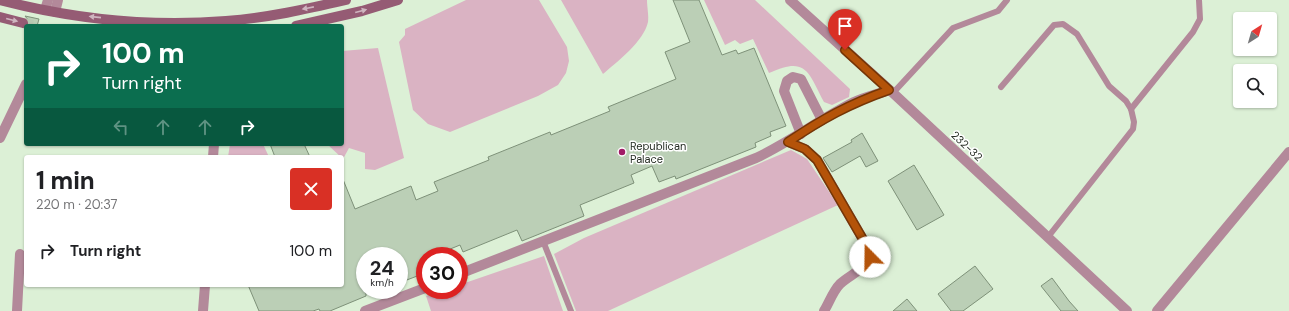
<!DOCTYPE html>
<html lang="en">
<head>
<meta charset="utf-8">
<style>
	:root { --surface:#fff; --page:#f2f2f2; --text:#202124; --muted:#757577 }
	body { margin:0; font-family:"DM Sans",sans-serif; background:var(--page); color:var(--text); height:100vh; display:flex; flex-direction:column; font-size:15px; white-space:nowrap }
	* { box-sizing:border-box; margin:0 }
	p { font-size:13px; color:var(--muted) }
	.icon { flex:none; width:22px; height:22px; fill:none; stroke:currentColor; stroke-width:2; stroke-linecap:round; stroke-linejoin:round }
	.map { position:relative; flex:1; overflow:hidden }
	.drawer { position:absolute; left:24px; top:155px; width:320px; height:132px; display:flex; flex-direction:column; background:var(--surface); border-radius:4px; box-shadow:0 1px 3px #0004 }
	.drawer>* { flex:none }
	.banner { position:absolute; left:24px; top:24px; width:320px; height:122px; border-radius:4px; box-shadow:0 1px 3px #0004; background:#0b6e4f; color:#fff; overflow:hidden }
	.needle { width:26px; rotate:37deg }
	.fabs { position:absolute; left:1233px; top:12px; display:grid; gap:8px }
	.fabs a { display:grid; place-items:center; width:44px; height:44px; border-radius:4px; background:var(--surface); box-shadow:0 1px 3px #0004; font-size:20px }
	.speed { position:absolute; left:356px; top:247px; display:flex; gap:8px; font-size:20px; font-weight:700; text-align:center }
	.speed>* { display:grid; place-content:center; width:52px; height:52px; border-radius:50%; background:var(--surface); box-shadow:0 1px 3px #0004; line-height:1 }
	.speed small { font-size:10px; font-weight:400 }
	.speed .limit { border:6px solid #d22; background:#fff; color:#111 }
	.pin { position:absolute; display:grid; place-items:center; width:34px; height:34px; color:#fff; margin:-41px -17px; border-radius:50% 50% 50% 0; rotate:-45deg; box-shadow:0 0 4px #0007 }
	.pin .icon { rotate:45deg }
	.me { position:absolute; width:44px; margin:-22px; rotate:338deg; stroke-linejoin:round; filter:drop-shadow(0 0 3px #0008) }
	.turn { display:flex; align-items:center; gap:14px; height:84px; padding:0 12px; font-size:18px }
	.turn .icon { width:52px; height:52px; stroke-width:2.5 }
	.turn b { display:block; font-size:28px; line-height:34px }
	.lanes { display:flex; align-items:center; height:38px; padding:0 12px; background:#0003; justify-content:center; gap:20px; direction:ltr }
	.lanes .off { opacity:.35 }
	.round { display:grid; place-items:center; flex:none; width:42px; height:42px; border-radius:4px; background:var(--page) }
	.headline { display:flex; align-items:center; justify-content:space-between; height:68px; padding:0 12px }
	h1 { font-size:24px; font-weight:800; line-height:30px }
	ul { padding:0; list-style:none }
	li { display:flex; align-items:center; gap:12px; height:56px; padding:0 12px }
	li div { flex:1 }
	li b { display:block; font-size:15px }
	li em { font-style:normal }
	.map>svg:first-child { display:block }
	.green { fill:#dab3c3 }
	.building { fill:#bbcfb6; stroke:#7e9179 }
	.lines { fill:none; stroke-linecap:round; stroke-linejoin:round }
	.secondary-tunnel { stroke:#b8c9b2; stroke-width:10; stroke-dasharray:10 5; stroke-linecap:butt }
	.lane { stroke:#b3899a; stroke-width:6 }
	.street { stroke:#b3899a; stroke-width:10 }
	.secondary { stroke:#955b74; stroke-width:10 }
	.oneway { fill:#cfb5c0 }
	.route-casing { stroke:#753606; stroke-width:10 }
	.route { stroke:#b45309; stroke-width:7 }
	.poi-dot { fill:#a11a66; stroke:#fff; stroke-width:1.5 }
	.labels { text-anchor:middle; stroke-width:3; stroke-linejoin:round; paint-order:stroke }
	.poi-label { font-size:11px; fill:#262e24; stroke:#fff; text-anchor:start }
	.street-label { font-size:11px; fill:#262e24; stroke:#fff }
</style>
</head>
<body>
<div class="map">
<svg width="1289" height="311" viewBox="0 0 1289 311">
	<rect width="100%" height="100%" fill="#dcf0d6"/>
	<g class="green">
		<polygon points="466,0 539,0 567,47 569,61 566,73 558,85 538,96 450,132 428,124 413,110 399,42 405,35 405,29"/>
		<path d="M561,0H647C647,7 649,16 648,22C644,41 617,62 603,74Z"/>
		<path d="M704,0H755L850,89L849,97L832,105L824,102C808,71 806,56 769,73L753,39L740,44L735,40L725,45Z"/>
		<polygon points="378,48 404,158 375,170 365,169 365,153 349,148 343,159 327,144 342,144 342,51"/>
		<polygon points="230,144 263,144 269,157 228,157"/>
		<polygon points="791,150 807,159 838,205 608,311 576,311 554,254 584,238"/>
		<polygon points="544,256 563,311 431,311 426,296 445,290 459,290 459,285"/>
	</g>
	<g class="building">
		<polygon points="673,0 699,0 722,55 736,50 738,54 754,48 786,126 770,132 771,136 755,143 756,147 676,179 675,176 659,182 652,166 631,175 634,183 580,205 584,216 522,241 517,230 463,252 460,245 438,254 439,256 425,256 425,273 399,283 399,256 365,256 366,296 330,311 320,311 319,309 313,311 259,311 248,285 342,285 342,177 355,209 411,186 416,200 438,191 434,182 489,160 488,157 550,132 551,135 610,111 608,107 676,79 665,52 690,42"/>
		<polygon points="25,16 39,19 37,26 29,26 29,21"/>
		<polygon points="862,133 878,161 866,167 860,156 832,172 823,158 852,142 851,140"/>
		<polygon points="270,144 304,144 310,157 275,157"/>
		<polygon points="914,165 944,215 917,230 888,181"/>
		<polygon points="975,266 993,289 963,311 951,311 938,294"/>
		<polygon points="1052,278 1069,301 1078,311 1061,311 1041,286"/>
		<polygon points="907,299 917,311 893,311"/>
	</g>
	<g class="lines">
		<polyline class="secondary-tunnel" points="23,23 37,26"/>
		<g class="lane">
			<polyline points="1001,87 1054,25 1063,24 1077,34 1109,86 1126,101 1131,109 1134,122 1133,129 1048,237"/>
			<polyline points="893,93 953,28 998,11 1007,0"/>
			<polyline points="1131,109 1193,32 1200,19 1199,0"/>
			<polyline points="543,241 571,311"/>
		</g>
		<g class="street">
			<polyline points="790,0 893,93 1127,311"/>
			<polyline points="45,10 48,0"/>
			<polyline points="55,12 58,0"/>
			<polyline points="801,134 784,91 787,81 793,77 801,79 822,120"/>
			<polyline points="0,138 26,84"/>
			<path d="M788,142L805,149L817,160L868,248C872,268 853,272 840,284C833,291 829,303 824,311"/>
			<polyline points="213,157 214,144"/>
			<path d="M459,274L756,158C790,142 820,119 854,102C865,97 878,94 889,90"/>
			<polyline points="17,311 20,254"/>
			<polyline points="203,311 205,285"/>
			<polyline points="365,311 425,288"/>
			<polyline points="1157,311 1289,152"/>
		</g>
		<g class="secondary">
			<path d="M0,0C73,19 151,27 226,21C267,18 307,9 346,0"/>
			<polyline points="0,17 23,23"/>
			<polyline points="296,26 362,11 398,0"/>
		</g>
	</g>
	<defs><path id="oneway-solid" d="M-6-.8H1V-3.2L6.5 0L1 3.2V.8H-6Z"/></defs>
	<g class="oneway">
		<use href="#oneway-solid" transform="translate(308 8) rotate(169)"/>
		<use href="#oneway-solid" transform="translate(361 11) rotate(-15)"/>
		<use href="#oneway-solid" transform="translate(95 17) rotate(-174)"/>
		<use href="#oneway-solid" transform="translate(12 20) rotate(14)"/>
	</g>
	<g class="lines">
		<g class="route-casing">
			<path id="route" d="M845,50L889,90C849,104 822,119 788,142L805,149L817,160L868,248L870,257"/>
		</g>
		<use href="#route" class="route"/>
	</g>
	<circle class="poi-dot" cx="622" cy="152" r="4"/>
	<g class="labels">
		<g class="poi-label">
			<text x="630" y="150">Republican<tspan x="630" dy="13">Palace</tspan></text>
		</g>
		<g class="street-label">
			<text transform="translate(967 146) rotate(43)" y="4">232-32</text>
		</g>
	</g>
</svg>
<div class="fabs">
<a><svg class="needle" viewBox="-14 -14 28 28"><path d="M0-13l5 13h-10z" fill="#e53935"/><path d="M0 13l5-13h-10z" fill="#757577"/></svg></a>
<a><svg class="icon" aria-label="search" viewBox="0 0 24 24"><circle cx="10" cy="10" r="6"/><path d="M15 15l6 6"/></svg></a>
</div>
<div class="speed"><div>24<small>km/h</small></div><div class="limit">30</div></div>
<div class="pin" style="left:845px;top:50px;background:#d93025"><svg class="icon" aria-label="arrive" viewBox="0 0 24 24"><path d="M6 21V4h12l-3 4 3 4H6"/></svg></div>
<svg class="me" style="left:870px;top:257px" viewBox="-20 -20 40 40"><circle r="19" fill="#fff"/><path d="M0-13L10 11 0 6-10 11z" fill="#b45309"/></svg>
<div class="banner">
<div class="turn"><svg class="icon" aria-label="right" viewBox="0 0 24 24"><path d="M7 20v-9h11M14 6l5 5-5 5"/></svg><div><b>100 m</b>Turn right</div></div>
<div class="lanes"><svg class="icon off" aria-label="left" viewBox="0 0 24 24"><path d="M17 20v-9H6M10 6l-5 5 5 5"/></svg><svg class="icon off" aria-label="ahead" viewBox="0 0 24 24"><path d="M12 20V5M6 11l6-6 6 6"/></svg><svg class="icon off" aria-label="ahead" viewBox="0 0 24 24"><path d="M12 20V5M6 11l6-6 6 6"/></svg><svg class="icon" aria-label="right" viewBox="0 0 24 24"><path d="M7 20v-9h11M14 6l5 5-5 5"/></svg></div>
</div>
<section class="drawer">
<div class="headline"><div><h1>1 min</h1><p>220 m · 20:37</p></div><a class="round" style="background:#d93025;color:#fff"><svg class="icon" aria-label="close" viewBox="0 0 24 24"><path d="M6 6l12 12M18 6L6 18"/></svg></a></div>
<ul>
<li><svg class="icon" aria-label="right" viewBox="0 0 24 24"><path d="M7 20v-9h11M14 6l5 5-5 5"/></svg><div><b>Turn right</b></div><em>100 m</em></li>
</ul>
</section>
</div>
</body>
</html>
